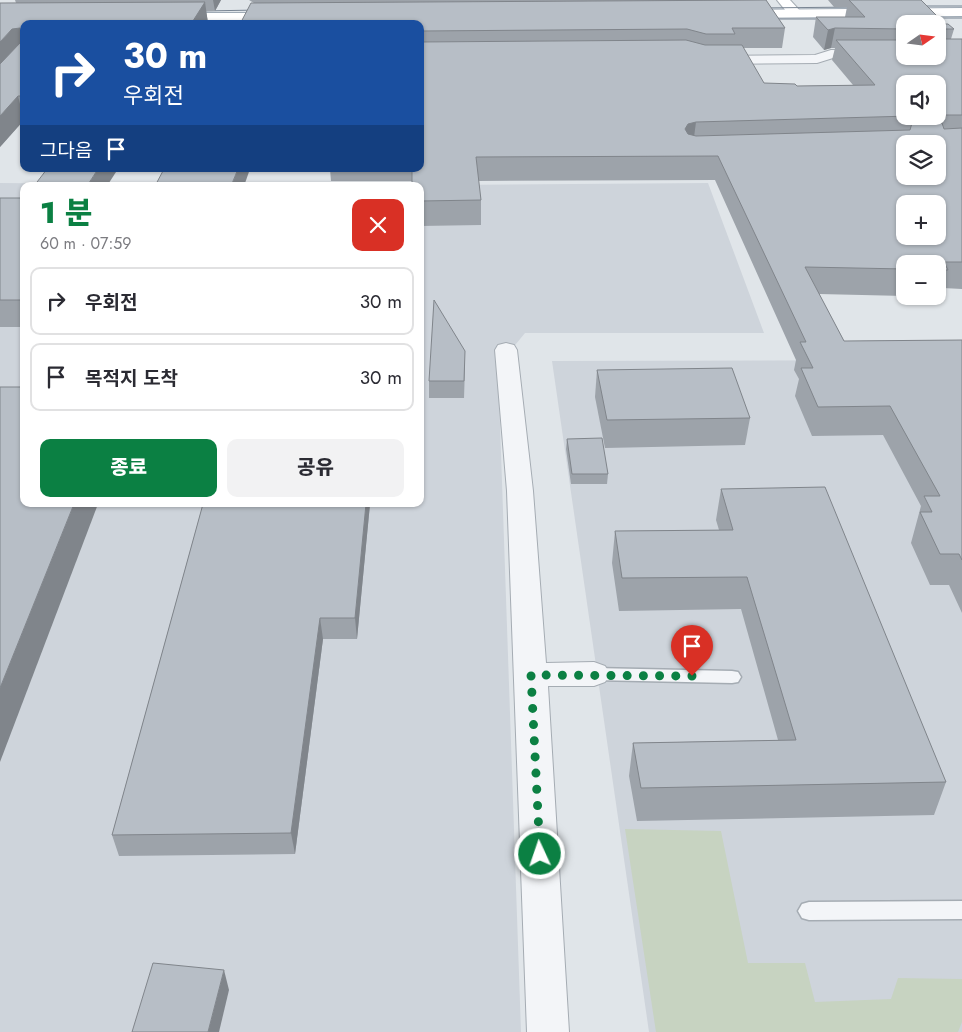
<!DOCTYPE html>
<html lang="ko">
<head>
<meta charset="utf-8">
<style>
	:root { --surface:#fff; --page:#f2f2f3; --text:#2b2b33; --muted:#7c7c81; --line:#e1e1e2; --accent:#0b8043 }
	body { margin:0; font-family:Jost,"Noto Sans KR",sans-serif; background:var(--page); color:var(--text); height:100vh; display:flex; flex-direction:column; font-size:19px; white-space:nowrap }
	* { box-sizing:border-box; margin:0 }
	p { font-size:16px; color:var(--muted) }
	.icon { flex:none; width:28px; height:28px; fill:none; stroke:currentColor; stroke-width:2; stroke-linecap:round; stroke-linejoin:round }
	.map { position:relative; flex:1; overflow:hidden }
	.side { position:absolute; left:20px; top:182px; width:404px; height:325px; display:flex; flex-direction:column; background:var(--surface); border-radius:10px; box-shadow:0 1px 4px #0004 }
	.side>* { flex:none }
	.hud { position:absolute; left:20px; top:20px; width:404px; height:152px; border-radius:10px; box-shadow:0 1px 4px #0004; background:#1a4fa0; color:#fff; overflow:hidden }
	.needle { width:32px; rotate:76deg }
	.controls { position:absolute; left:896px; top:15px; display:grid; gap:10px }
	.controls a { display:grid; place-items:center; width:50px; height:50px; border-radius:10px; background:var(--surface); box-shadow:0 1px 4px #0004; font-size:25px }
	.pin { position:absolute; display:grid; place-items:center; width:42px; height:42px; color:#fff; margin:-51px -21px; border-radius:50% 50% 50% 0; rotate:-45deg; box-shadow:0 0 5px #0007 }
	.pin .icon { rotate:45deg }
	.me { position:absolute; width:55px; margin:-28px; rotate:357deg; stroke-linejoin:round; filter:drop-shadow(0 0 4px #0008) }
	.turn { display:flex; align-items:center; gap:18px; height:105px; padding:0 20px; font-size:22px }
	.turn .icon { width:65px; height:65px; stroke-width:2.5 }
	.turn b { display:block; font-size:35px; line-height:42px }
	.then { display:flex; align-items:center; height:48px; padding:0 20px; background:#0003; gap:10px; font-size:19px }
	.round { display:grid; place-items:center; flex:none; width:52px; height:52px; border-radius:10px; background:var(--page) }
	.overview { display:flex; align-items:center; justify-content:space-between; height:85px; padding:0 20px }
	h1 { font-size:30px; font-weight:800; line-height:38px; color:var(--accent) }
	.cta { display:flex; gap:10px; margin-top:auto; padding:10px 20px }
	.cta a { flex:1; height:58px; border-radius:10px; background:var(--accent); color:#fff; font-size:20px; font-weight:800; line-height:58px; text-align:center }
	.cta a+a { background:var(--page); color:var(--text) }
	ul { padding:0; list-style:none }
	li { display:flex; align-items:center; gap:15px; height:68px; margin:0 10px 8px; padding:0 10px; border:2px solid var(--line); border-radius:10px }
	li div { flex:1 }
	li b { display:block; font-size:19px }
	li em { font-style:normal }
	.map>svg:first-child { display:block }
	.built { fill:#ced4db; fill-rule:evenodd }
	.green { fill:#c7d3c1 }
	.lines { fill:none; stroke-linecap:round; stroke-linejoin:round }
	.lane-casing { stroke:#a5acb3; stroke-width:3 }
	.street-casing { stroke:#a5acb3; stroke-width:2 }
	.secondary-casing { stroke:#a5acb3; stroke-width:2 }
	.primary-casing { stroke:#9faab5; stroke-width:2 }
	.lane { fill:#f3f5f8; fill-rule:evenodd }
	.street { fill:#f3f5f8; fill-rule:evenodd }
	.secondary { fill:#fff; fill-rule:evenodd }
	.primary { fill:#fff; fill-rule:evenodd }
	.tram { stroke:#798593; stroke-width:1 }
	.wall { fill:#9da3aa; fill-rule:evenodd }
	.shaded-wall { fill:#80858b }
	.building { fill:#b7bec6; stroke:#80858b; fill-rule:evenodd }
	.route { stroke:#0b8043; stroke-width:9; stroke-dasharray:0 16.2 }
</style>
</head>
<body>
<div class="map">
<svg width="962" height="1032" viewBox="0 0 962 1032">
	<rect width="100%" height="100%" fill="#e0e5e9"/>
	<g class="built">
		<path d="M0,183L324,186L708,183L764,333H525L498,366L521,1032H0ZM24,186H420V504H24Z"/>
		<polygon points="962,360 962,1032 649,1032 552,361"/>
	</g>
	<polygon class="green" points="625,829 721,831 748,963 805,963 815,1002 891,999 898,978 962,979 962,1022 958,1032 656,1032"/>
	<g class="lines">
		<g class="lane-casing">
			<g id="lane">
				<polygon points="594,668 732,671 738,672 741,677 738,682 732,683 594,680 588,679 585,674 588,669"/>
				<polygon points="962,901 962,919 809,920 802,918 798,911 802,904 809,902"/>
			</g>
		</g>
		<g class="street-casing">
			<g id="street">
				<polygon points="831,50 905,51 905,56 911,56 905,59 833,58 817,63 713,64 708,63 706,60 708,57 713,56 815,55"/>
				<polygon points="506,343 514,345 517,350 533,491 546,663 594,662 605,666 610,674 605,682 594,686 548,686 569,1032 527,1032 507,491 495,350 498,345"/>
			</g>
		</g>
		<g class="secondary-casing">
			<polygon id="secondary" points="777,0 790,0 802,13 800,16 790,16"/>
		</g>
		<g class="primary-casing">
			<g id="primary">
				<polygon points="962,8 962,16 739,18 732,14 739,10"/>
				<polygon points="169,13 281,13 288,17 281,21 164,20 162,17 164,14"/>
			</g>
		</g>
		<use href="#lane" class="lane"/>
		<use href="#street" class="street"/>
		<use href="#secondary" class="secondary"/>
		<use href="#primary" class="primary"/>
		<g class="tram">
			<polyline points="915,6 962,6"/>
			<polyline points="757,8 860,7"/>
			<polyline points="202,11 260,10"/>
			<polyline points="925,18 962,18"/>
			<polyline points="765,19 830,19"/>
			<polyline points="195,22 255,22"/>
		</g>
	</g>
	<g class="wall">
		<polygon points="15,0 221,0 215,11 206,11 208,23 24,24 24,120 0,147 16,3"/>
		<path d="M249,0H766L785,28L782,48H743L764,83L797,86L853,85L832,60L835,48H831L824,50L813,37L816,17H845L847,7H834L828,0H921L945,24L954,29L951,39H962V289L943,288L941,297L923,296H938V264H905V296L819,294L844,341L962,340V613L949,585H930L911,543L921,506L883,435L812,436L795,396L799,379L794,370L796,360L715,180L478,181L481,200V225L420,226V186L412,181H331L330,169H420V24L254,3ZM905,24L938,56H905Z"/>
		<rect x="0" y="198" width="24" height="129"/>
		<polygon points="465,367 464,398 429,398 429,381"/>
		<polygon points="597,370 750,418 745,445 605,448 595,397"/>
		<polygon points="567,439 608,474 607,484 571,484 566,449"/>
		<polygon points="721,489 946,782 934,815 637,821 629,776 633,743 778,740 741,609 619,611 612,563 615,531 719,530 716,520"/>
		<polygon points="203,504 370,504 357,639 323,639 295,854 119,856 112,835"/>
	</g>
	<g class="shaded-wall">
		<polygon points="213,0 221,0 215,11"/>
		<polygon points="205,2 208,23 207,24 191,24"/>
		<polygon points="20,28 24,43 0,70 0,42 12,29"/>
		<polygon points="835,28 831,48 824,50 828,30"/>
		<polygon points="941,34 938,48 938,35"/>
		<polygon points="18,96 24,120 0,147 0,116"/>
		<polygon points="944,115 938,138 929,142 935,119"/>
		<polygon points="696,122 693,145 685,129 688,124"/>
		<polygon points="98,169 116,169 116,172 107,186 87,186"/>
		<polygon points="238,169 250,169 244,186 231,186"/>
		<polygon points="74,504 98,504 0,762 0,688"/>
		<polygon points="366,504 370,504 357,639 355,618"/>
		<polygon points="320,618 323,639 295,854 291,833"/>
		<polygon points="224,970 229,990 219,1032 208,1032"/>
	</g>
	<g class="building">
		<polygon points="766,0 785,28 732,28 735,34 706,34 687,29 420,31 420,24 240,24 251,3"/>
		<polygon points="849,0 921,0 945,24 948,24 954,29 941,29 941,34 938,35 938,24 905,24 905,29 835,28 828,30 816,17 865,17"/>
		<polygon points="205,2 191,24 24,24 24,96 18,96 0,116 0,64 20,43 20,28 12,29 0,42 0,3"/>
		<path d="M938,39H962V115H944L935,119L934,122L942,123L944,129L962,128V262H944L948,270H938V264H905V269L805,267L844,341L962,340V560L959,554H940L920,512H932L924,496H940L890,406L818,407L801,368H813L800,342H806L718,156L476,157L481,200L420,201V186H412V169H420V42L686,40L705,45H742L764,83L795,84L797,86L875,85L836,40H905V56H938ZM905,84H938V116H905ZM910,116L919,121L917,123H912L910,130L696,136L688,134L685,129L688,124L696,122ZM905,144H938V176H905ZM905,204H938V236H905Z"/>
		<polygon points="47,169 98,169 87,186 34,186"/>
		<polygon points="164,169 238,169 231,186 155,186"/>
		<rect x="0" y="198" width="24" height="102"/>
		<polygon points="434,300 465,351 464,381 429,381"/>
		<polygon points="732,368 750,418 607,420 597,370"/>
		<polygon points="0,387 24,387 24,504 74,504 0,688"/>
		<polygon points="602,438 608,474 572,474 567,439"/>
		<polygon points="825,487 946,782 641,788 633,743 796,740 747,577 622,578 615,531 733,530 721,489"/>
		<polygon points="203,504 366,504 355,618 320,618 291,833 112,835"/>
		<polygon points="153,963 224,970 208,1032 132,1032"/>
	</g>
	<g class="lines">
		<polyline class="route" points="540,854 531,675 692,676"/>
	</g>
</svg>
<div class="controls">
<a><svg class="needle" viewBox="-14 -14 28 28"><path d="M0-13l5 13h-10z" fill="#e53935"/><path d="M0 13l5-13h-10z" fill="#7c7c81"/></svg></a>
<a><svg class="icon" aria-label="sound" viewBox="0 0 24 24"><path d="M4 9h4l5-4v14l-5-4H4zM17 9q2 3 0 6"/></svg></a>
<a><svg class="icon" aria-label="layers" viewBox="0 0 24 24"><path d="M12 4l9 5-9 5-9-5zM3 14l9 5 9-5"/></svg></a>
<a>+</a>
<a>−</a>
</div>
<div class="pin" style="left:692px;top:676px;background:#d93025"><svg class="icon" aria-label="arrive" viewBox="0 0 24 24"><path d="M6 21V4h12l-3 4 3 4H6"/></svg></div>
<svg class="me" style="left:540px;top:854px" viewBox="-20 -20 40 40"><circle r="17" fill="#0b8043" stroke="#fff" stroke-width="3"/><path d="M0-11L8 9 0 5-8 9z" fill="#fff"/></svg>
<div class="hud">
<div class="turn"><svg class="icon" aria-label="right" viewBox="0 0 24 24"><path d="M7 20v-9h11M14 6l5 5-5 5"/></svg><div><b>30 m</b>우회전</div></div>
<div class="then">그다음<svg class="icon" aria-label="arrive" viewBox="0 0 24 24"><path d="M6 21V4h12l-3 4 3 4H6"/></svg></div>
</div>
<section class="side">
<div class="overview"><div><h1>1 분</h1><p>60 m · 07:59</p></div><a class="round" style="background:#d93025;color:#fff"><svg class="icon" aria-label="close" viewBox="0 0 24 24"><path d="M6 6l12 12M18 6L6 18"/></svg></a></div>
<ul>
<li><svg class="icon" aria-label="right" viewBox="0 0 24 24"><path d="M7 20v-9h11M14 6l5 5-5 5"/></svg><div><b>우회전</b></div><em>30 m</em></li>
<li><svg class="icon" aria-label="arrive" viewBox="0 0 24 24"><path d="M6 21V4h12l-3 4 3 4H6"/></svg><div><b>목적지 도착</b></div><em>30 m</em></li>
</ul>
<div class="cta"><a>종료</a><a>공유</a></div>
</section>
</div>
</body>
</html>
